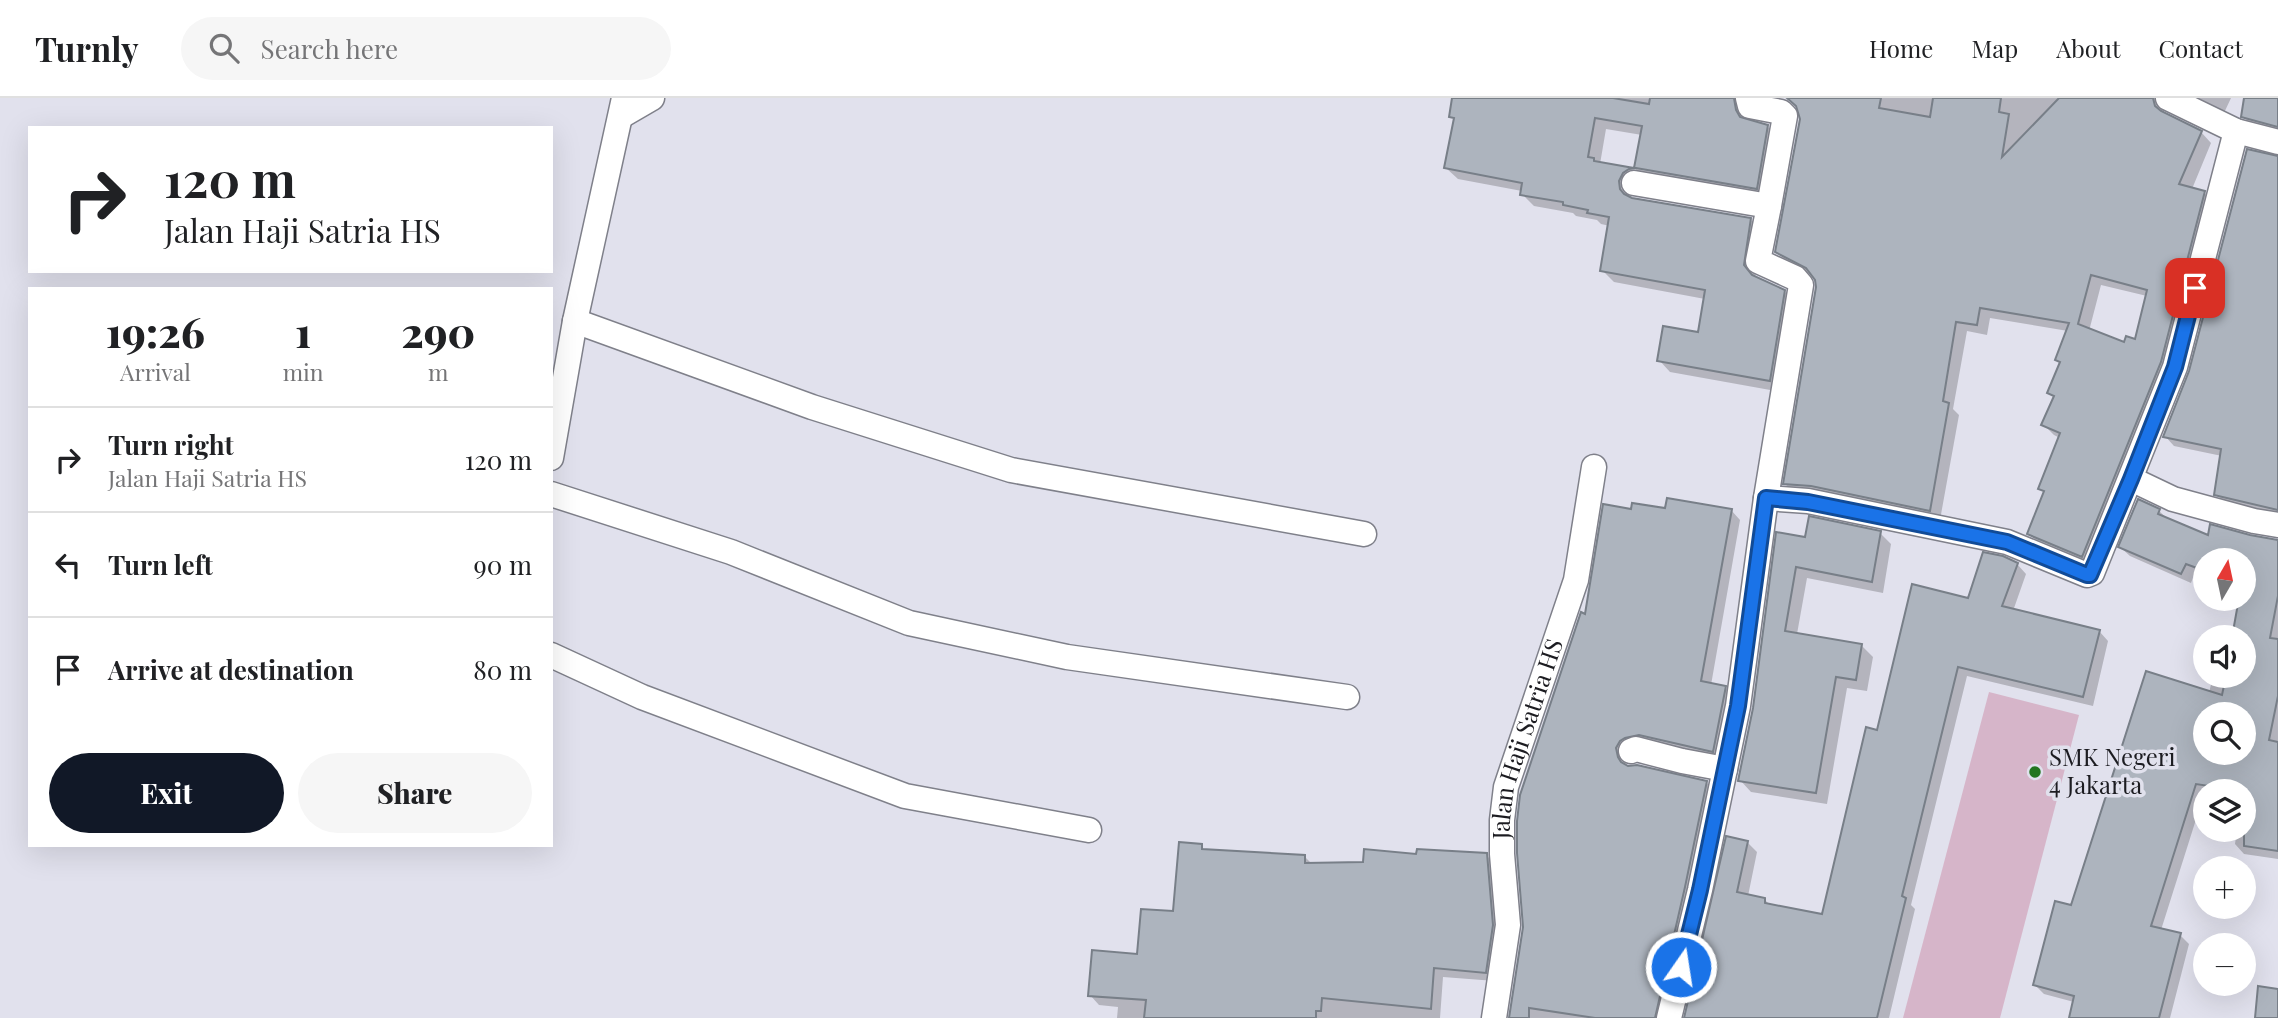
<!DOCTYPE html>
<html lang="en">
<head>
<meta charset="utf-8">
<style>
	:root { --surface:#fff; --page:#f6f6f6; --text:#202124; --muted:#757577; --line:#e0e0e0; --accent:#111827 }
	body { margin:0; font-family:"Playfair Display",serif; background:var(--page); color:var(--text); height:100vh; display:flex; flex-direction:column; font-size:26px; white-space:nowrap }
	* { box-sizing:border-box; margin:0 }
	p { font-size:23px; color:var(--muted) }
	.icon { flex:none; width:38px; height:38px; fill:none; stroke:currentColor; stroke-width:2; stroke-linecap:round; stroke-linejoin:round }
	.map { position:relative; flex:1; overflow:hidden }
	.sheet { position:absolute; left:28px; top:189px; width:525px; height:560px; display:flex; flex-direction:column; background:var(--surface); border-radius:0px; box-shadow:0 7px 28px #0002 }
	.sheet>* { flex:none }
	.guide { position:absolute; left:28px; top:28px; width:525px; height:147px; border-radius:0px; box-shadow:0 7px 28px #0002; background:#fff; color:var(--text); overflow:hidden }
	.needle { width:46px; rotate:9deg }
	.fabs { position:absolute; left:2193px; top:450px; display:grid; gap:14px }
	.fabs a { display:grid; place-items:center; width:63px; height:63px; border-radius:50%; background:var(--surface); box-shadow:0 7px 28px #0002; font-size:35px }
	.pin { position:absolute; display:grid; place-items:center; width:60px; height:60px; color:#fff; margin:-30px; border-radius:14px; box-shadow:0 4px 10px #0006 }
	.me { position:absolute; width:77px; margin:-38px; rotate:13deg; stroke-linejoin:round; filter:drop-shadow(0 0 5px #0008) }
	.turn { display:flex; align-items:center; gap:24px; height:147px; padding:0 21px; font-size:32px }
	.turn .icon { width:91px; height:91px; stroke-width:2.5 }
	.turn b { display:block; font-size:49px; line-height:60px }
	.eta { display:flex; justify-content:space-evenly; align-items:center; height:119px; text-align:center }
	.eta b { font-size:42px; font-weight:800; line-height:49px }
	.cta { display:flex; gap:14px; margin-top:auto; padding:14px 21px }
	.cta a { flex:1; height:80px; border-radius:42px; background:var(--accent); color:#fff; font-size:28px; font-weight:800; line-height:80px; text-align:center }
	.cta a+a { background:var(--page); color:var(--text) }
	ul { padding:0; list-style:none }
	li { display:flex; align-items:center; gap:21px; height:105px; padding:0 21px; border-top:2px solid var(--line) }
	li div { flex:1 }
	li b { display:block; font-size:26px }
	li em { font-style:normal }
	header { display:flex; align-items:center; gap:42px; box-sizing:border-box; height:98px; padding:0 35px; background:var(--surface); border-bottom:2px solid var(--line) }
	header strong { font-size:33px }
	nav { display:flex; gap:38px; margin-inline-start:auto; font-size:24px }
	.search { width:490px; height:63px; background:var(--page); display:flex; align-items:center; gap:18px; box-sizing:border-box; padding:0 24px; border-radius:38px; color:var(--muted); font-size:26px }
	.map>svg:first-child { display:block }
	.green { fill:#d6b5c9 }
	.shadow { fill:#0003; fill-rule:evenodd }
	.building { fill:#adb4be; stroke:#787f88; stroke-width:2; fill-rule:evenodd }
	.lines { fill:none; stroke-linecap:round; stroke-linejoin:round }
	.street-casing { stroke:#7f808a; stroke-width:27 }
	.street { stroke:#fff; stroke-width:24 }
	.route-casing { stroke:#114b97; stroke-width:18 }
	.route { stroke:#1a73e8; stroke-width:12 }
	.poi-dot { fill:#22751f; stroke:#e1e1ed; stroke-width:2.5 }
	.labels { text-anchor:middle; stroke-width:7; stroke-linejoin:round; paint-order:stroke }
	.street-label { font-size:24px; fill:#1c1c21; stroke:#e1e1ed }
	.poi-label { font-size:24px; fill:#1c1c21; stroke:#e1e1ed; text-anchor:start }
</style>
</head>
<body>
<header>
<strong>Turnly</strong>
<div class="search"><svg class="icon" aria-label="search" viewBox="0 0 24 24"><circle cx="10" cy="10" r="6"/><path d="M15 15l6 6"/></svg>Search here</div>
<nav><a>Home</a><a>Map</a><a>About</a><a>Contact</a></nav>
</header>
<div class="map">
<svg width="2278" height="920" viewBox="0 0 2278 920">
	<rect width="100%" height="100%" fill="#e1e1ed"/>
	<polygon class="green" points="1989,594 2079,617 2000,920 1903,920"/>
	<g class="shadow">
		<path d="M1454,0H1750L1745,9L1747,24L1767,28L1779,40L1768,102L1630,94L1631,101L1751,122L1762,133L1755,180L1784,193L1796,205L1781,294L1670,274L1659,262L1699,236L1705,201L1614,184L1602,172L1610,128L1601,126L1597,122L1576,118L1573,115L1534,108L1522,96V93L1458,81L1446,70L1455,22L1451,18ZM1606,31L1642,37L1636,72L1600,66Z"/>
		<path d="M1789,0H2169L2164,5V17L2201,34L2211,45L2192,91L2204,94L2215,105L2171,275L2093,468L2039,446L2029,436L2045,395L2040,390L2060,340L2054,337L2044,327L2055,300L2049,295L2061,266L2057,261L2068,233L1990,220L1987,237L1967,233L1953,311L1959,317L1940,422L1796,396L1785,386L1817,189L1814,178L1787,164L1777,154L1801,21L1798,10ZM2101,187L2147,198L2136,243L2125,247L2089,233Z"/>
		<polygon points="2194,0 2231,0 2224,15"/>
		<polygon points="2246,0 2278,0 2278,35 2252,28 2243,18"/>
		<polygon points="2278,60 2278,418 2226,406 2216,396 2222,358 2174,348 2165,338"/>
		<polygon points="1731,412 1740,422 1711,587 1725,589 1735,599 1723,662 1625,662 1626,669 1706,684 1716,694 1665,920 1511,920 1586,518 1632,413"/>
		<path d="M2159,413L2169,422L2210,439L2278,443V761L2244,756L2235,746L2237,732H2244V693H2205L2161,832L2180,837L2189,846L2170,920H2071L2074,904L2044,896L2035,887L2073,809L2209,595L2213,578H2244V539H2234L2244,500V462H2205V478L2195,474L2191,485L2130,458L2120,449ZM2205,616H2244V654H2205Z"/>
		<polygon points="1880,435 1891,446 1883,495 1807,480 1797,536 1861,547 1873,559 1867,593 1847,590 1827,706 1751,694 1740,682 1754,610 1778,436 1807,441"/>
		<polygon points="2017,466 2026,476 2013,513 2099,533 2108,543 2093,608 1967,578 1911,807 1915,811 1889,920 1686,920 1747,744 1757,754 1748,798 1765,802 1771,808 1823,818 1878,634 1969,502"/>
		<polygon points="1201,748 1206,753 1304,758 1312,766 1364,766 1418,758 1486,757 1496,767 1502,837 1495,883 1443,879 1440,920 1117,920 1118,909 1099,907 1090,897 1138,857 1175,815"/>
	</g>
	<g class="building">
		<path d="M1452,0H1613L1649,6L1650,0H1734L1736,12L1740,19L1768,27L1757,91L1636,70L1629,71L1623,75L1619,83L1620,91L1624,96L1632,100L1751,120L1744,167L1752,177L1785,192L1770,283L1657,263L1663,228L1698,234L1705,192L1600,173L1609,119L1587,115L1588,112L1563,107V104L1520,97L1522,85L1444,70L1454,20L1449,19ZM1595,20L1642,28L1634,70L1594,63V60L1588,59Z"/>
		<path d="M1787,0H1881L1879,10L1930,19L1933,0H2001L1999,14L2009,16L2002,59L2059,0H2153L2155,8L2161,13L2202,33L2179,86L2205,93L2161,264L2082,459L2027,436L2044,393L2038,391L2060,335L2041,327L2054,298L2047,295L2060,264L2055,262L2069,225L1980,210L1977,227L1956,224L1943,303L1949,305L1930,413L1811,388L1783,386L1816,189L1815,182L1806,170L1775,154L1800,21L1796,8ZM2091,177L2147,192L2135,241L2126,238L2124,244L2078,226Z"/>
		<polygon points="2244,0 2278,0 2278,29 2241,19"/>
		<polygon points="2247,51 2278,58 2278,412 2214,397 2221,351 2163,339 2189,273"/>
		<polygon points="1667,400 1732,411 1701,583 1726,588 1713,654 1639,637 1625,640 1620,643 1616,650 1618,659 1621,664 1628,668 1637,667 1707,683 1685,789 1655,920 1595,920 1529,910 1529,920 1509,920 1523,829 1517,755 1517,723 1520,697 1581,514 1585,516 1603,406 1631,411 1632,405 1665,410"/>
		<path d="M2138,401L2160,411L2158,416L2208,437L2210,426L2250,437L2278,442V498L2270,540L2278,541V598L2269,642L2278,644V753L2244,748V693L2196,686L2151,828L2181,835L2159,920H2069L2074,898L2033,887L2055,803L2071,807L2146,573L2222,597L2226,578H2244V539H2232L2239,500H2244V462H2205V473L2186,466L2181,476L2118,449ZM2205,616H2244V654H2205Z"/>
		<polygon points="1809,418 1881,433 1872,484 1796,469 1785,533 1862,546 1856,582 1836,579 1816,695 1738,683 1753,610 1776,434 1805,439"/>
		<polygon points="1983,454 2003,458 2018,465 2002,508 2100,532 2083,599 1958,569 1902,798 1906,800 1877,920 1684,920 1726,738 1748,743 1737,794 1765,800 1765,805 1822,816 1866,629 1877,632 1912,486 1968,500"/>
		<polygon points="1179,744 1202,746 1202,751 1305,757 1305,765 1363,764 1364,751 1416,756 1417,751 1487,755 1493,827 1486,875 1434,870 1431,911 1322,900 1321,913 1316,913 1316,920 1144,920 1146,902 1088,898 1092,852 1137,856 1141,811 1173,813"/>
		<polygon points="2258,888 2278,891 2278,920 2255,920"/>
	</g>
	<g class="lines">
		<g class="street-casing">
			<g id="street">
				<polyline points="1748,0 1750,8 1781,14 1785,18 1769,108"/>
				<polyline points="2168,0 2236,33 2278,44"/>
				<polyline points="621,18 652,0"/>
				<polyline points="1634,85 1769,108 1758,163 1795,180 1801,187 1766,400 1738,608 1700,792 1669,920"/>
				<polyline points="575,223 812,309 1011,372 1364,436"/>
				<polyline points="551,360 575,223 624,0"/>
				<polyline points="2131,381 2173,401 2254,423 2278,427"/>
				<polyline points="551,396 731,454 909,525 1067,559 1347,599"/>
				<polyline points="1766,400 1808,403 2007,444 2087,477 2092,475 2175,269 2236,33"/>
				<polyline points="551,557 642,599 905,698 1089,732"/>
				<polyline points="1631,653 1636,651 1682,663 1725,671"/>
				<path id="s1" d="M1494,920L1508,827L1502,756V722L1506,689L1576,482L1594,369"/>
			</g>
		</g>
		<use href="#street" class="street"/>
	</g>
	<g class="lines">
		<g class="route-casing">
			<polyline id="route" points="1681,869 1700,792 1738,608 1766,400 1808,404 2007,444 2087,477 2090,477 2131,381 2175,269 2195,190"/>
		</g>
		<use href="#route" class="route"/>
	</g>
	<circle class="poi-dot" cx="2035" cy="674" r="7"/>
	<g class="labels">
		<g class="street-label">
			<text dy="8" stroke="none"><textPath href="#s1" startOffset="284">Jalan Haji Satria HS</textPath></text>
		</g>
		<g class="poi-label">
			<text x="2049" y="668">SMK Negeri<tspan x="2049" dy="28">4 Jakarta</tspan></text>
		</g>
	</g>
</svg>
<div class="fabs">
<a><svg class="needle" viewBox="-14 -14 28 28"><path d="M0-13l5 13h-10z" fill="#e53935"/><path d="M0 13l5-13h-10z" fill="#757577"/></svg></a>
<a><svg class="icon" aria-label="sound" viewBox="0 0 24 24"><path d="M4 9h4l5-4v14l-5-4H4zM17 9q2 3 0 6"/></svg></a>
<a><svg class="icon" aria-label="search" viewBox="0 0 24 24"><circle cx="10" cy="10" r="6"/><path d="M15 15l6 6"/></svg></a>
<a><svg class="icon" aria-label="layers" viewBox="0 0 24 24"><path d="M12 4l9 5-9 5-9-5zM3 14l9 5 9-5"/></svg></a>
<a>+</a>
<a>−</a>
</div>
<div class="pin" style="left:2195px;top:190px;background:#d93025"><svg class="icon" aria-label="arrive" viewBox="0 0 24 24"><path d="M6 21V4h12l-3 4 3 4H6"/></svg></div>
<svg class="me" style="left:1681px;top:869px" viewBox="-20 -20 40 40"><circle r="17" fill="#1a73e8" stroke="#fff" stroke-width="3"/><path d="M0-11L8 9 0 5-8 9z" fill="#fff"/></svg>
<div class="guide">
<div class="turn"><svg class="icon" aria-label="right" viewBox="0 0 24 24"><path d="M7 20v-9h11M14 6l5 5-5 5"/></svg><div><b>120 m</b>Jalan Haji Satria HS</div></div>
</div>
<section class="sheet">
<div class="eta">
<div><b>19:26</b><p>Arrival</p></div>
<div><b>1</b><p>min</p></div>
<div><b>290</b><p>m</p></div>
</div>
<ul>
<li><svg class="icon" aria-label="right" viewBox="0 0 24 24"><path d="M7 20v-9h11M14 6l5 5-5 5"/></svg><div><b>Turn right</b><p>Jalan Haji Satria HS</p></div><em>120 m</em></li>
<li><svg class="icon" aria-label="left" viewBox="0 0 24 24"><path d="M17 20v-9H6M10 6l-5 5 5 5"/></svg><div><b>Turn left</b></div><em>90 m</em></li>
<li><svg class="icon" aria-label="arrive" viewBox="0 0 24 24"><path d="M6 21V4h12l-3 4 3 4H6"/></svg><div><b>Arrive at destination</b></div><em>80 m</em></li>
</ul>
<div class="cta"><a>Exit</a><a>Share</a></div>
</section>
</div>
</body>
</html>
